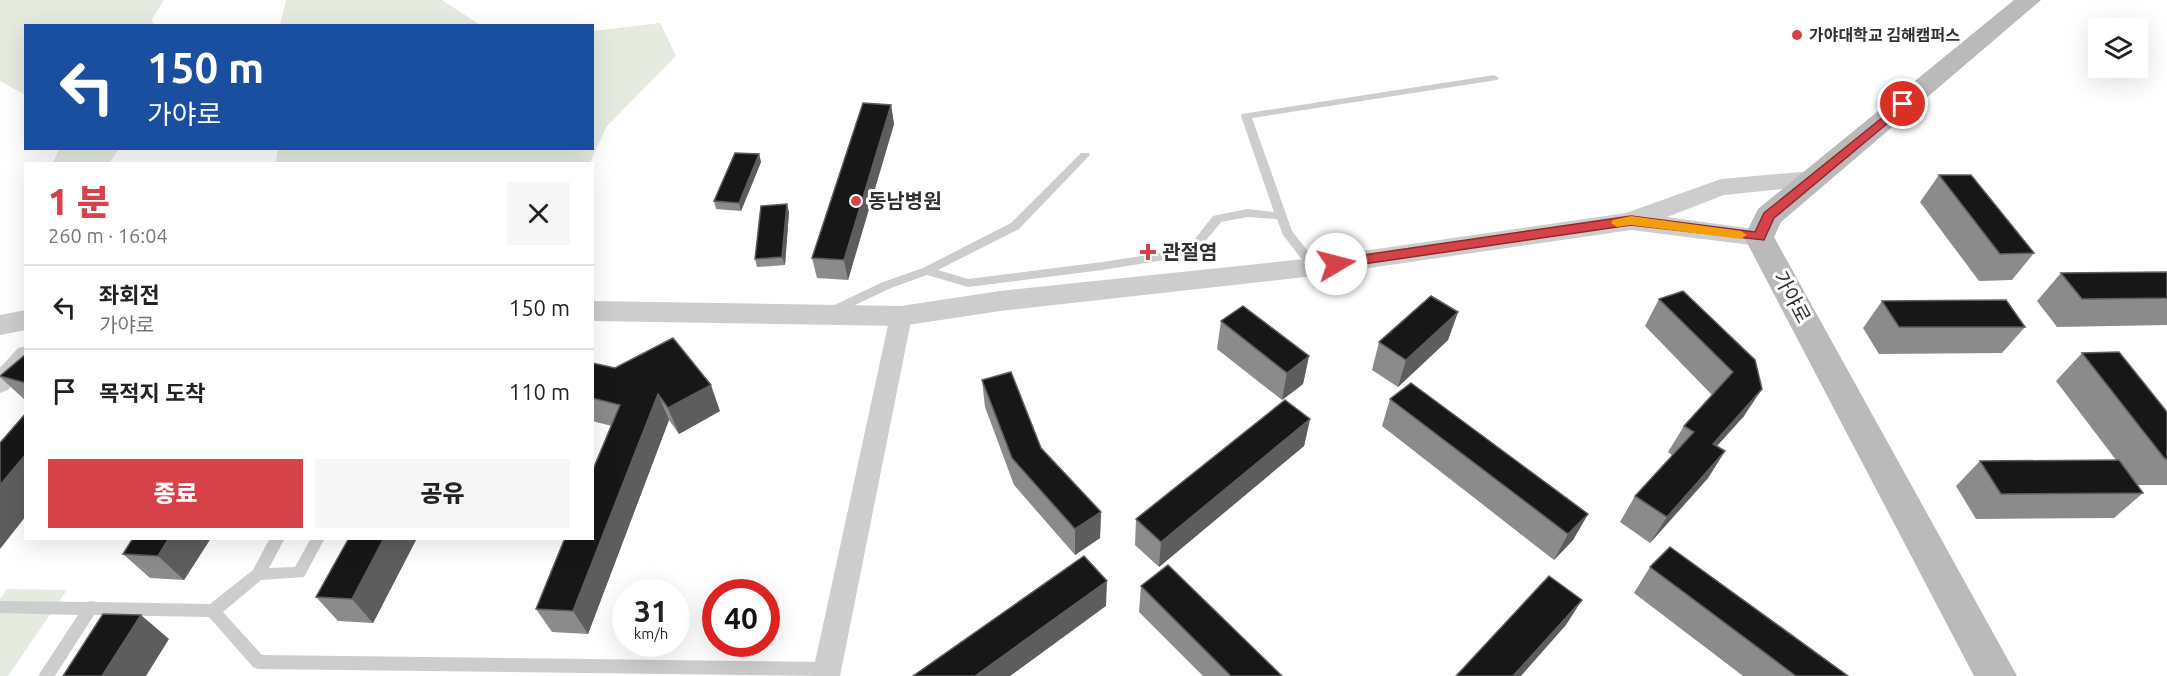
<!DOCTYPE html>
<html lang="ko">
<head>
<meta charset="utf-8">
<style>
	:root { --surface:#fff; --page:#f6f6f6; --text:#222; --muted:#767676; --line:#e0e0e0; --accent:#d64247 }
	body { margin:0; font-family:Ubuntu,"Noto Sans KR",sans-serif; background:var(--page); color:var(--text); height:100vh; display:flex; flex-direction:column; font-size:22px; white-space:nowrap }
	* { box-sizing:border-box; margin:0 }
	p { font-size:20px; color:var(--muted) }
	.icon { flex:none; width:33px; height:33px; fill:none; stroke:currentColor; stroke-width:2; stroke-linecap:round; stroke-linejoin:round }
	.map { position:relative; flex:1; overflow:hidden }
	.drawer { position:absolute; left:24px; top:162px; width:570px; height:378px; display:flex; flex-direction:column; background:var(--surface); border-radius:0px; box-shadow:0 6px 24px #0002 }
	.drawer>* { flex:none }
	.banner { position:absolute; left:24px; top:24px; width:570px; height:126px; border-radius:0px; box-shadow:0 6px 24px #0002; background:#1a4fa0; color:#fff; overflow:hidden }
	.tools { position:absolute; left:2088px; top:18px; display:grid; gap:12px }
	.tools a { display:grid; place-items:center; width:60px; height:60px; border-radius:0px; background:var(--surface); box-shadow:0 6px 24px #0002; font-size:30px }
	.speed { position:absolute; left:612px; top:579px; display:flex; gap:12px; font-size:30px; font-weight:700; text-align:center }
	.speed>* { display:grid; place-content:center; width:78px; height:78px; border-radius:50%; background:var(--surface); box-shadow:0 6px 24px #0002; line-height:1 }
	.speed small { font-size:15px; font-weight:400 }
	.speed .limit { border:9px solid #d22; background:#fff; color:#111 }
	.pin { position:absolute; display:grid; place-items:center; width:51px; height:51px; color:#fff; margin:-26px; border:3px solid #fff; border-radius:50%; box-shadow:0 2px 6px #0007 }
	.me { position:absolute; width:66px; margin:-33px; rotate:82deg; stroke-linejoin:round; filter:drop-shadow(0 0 4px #0008) }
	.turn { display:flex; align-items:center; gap:21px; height:126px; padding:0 24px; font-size:27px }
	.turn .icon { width:78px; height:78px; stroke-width:2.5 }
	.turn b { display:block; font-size:42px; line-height:51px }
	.round { display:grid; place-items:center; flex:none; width:63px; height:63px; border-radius:0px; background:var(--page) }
	.summary { display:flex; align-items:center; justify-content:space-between; height:102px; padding:0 24px }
	h1 { font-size:36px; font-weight:800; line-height:45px; color:var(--accent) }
	.primary-button { display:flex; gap:12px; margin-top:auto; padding:12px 24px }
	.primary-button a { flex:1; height:69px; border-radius:0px; background:var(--accent); color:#fff; font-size:24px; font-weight:800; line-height:69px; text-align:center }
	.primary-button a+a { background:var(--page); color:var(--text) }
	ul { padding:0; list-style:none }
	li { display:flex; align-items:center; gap:18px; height:84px; padding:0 24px; border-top:2px solid var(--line) }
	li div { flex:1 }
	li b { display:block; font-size:22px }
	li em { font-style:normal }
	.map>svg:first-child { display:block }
	.green { fill:#e5ebdf }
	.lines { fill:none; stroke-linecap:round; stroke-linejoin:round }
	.service { fill:#cdcdcd; fill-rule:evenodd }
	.minor { fill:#cdcdcd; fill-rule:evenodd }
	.tertiary { fill:#cdcdcd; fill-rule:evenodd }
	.secondary { fill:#bababa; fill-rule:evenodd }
	.wall { fill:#8b8b8b }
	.shaded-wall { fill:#5d5d5d }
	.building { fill:#171717; stroke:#5d5d5d; stroke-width:1.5 }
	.route { fill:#d64247; stroke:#8b2b2e; stroke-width:1.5 }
	.slow { fill:#f59e0b }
	.poi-dot { fill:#d64247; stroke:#fff; stroke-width:2 }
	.labels { text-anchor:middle; stroke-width:6; stroke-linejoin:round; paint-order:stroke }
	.far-poi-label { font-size:16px; font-weight:bold; fill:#303030; stroke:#fff; text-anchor:start }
	.poi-label { font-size:20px; font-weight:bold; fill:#303030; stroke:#fff; text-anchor:start }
	.street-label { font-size:20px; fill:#303030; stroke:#fff }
</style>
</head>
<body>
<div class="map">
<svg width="2167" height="676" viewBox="0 0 2167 676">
	<rect width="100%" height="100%" fill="#fff"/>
	<g class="green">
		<polygon points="0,0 164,0 152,19 153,25 26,26 25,95 0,81"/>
		<polygon points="286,0 442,0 480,25 280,25"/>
		<polygon points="660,23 676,56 607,126 590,163 276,163 278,148 592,148 593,31"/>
		<polygon points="59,149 59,148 119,149 109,163 53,163"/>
		<polygon points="7,589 67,590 8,676 0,676 0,599"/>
	</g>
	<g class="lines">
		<g class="service">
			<polygon points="1494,75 1499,78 1497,80 1252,118 1292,231 1318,264 1320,267 1318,270 1310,270 1283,235 1277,219 1247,217 1221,222 1194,255 1190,256 1102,270 968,287 927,275 891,288 834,315 830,316 824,312 826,309 883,282 923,268 1011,223 1081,153 1089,153 1090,155 1019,229 938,270 968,279 1102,262 1187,249 1213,216 1247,209 1274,212 1241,116 1242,114"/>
			<polygon points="270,538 285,538 269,568 295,567 311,538 325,538 304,577 261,580 223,612 262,655 827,662 832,664 834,669 832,674 827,676 258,669 253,667 209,617 94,615 55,676 38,676 78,615 0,613 0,601 87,602 91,601 96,602 210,604 253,570"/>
		</g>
		<g class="minor">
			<polygon points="901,308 909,310 912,316 840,676 812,676 890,316 893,310"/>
			<polygon points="26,346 26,370 8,390 0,393 0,368 18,348"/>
		</g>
		<g class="tertiary">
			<polygon points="1813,171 1822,173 1826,179 1822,185 1724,195 1667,217 1768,231 1772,237 1768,243 1759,246 1631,230 1314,276 1000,311 901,326 592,321 592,301 901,306 1000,291 1314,258 1626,213 1721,179"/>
			<polygon points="26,310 26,330 0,335 0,315"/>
		</g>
		<polygon class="secondary" points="2014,0 2041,0 1781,222 1774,237 2017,676 1974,676 1744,237 1758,209"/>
	</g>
	<g class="wall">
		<polygon points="891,105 894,124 848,280 817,278 812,258"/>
		<polygon points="759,154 761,162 741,211 716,209 714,201"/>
		<polygon points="1939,175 2034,253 2012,280 1979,281 1920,202"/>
		<polygon points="789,212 785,265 757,267 755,259"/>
		<polygon points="2167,272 2167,325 2057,327 2037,301 2061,273"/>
		<polygon points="1659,299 1755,360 1744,416 1717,446 1725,451 1708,478 1650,543 1620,522 1635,496 1673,456 1668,452 1684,426 1712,395 1645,326"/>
		<polygon points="1882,301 2025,327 2002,353 1879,354 1863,328"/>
		<polygon points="1458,312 1448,340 1398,387 1372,370 1379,342"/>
		<polygon points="1221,321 1309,356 1303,384 1282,400 1217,349"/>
		<polygon points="2082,353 2167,412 2167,485 2138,485 2143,493 2114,518 1976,519 1956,486 1980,461 2116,460 2056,381"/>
		<polygon points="26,354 26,401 0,377"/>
		<polygon points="592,363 720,411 679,434 669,420 588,634 552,632 536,609 612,426 592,421"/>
		<polygon points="982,380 1041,448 1101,512 1100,538 1075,555 1014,485 985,407"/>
		<polygon points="1390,399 1588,514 1573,540 1554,560 1382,426"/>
		<polygon points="1310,419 1304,446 1159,567 1135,545 1136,519"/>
		<polygon points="211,538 184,580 150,578 123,554"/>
		<polygon points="349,538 417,538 373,623 338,621 316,597"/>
		<polygon points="1650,567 1848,676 1743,676 1634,593"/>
		<polygon points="1141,586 1282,676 1203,676 1139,612"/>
	</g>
	<g class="shaded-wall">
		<polygon points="891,105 894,124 848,280 844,260"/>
		<polygon points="759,154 761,162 741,211 739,203"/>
		<polygon points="787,204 789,212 785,265 782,257"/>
		<polygon points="1458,312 1448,340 1398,387 1406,360"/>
		<polygon points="1309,356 1303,384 1282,400 1287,373"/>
		<polygon points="711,385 720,411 679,434 668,408"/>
		<polygon points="1762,389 1744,416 1695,470 1713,444"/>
		<polygon points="658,394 669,420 588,634 573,611"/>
		<polygon points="1310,419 1304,446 1159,567 1161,542"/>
		<polygon points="1725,451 1708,478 1650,543 1667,517"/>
		<polygon points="26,454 26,516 0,549 0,485"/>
		<polygon points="1101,512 1100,538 1075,555 1075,529"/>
		<polygon points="1588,514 1573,540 1554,560 1568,534"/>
		<polygon points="169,538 211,538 184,580 158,556"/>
		<polygon points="384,538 417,538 373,623 352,599"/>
		<polygon points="1107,581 1106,606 1010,676 975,676"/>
		<polygon points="1582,600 1566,625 1521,676 1513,676"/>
		<polygon points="141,615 169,639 146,676 102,676"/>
	</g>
	<g class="building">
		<polygon points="863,103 891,105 844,260 812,258"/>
		<polygon points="735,153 759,154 739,203 714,201"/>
		<polygon points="1939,175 1971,175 2034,253 2000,254"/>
		<polygon points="787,204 782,257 755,259 761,206"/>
		<polygon points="2167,272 2167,298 2082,299 2061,273"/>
		<polygon points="1683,291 1755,360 1762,389 1713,444 1725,451 1667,517 1635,496 1694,432 1684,426 1733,372 1659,299"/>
		<polygon points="1431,296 1458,312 1406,360 1379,342"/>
		<polygon points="2006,300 2025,327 1899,327 1882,301"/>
		<polygon points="1243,306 1309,356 1287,373 1221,321"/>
		<polygon points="673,338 711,385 668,408 658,394 573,611 536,609 565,538 592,538 592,472 620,405 592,398 592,363 615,368"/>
		<polygon points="2119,352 2167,412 2167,459 2165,459 2082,353"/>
		<polygon points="26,354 26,383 0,376"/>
		<polygon points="1011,372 1041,448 1101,512 1075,529 1012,458 982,380"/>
		<polygon points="1411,383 1588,514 1568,534 1390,399"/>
		<polygon points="1285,400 1310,419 1161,542 1136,519"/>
		<polygon points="26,413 26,454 0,485 0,443"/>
		<polygon points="2119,460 2143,493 2001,494 1980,461"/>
		<polygon points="133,538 169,538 158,556 123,554"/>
		<polygon points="349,538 384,538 352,599 316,597"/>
		<polygon points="1670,547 1848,676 1796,676 1650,567"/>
		<polygon points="1084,556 1107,581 975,676 913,676"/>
		<polygon points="1168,565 1282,676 1231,676 1141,586"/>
		<polygon points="1549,576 1582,600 1513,676 1456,676"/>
		<polygon points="103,614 141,615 102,676 63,676"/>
	</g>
	<polygon class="route" points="1903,101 1907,102 1907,107 1774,218 1764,240 1631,225 1336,268 1330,264 1336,259 1631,216 1755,232 1764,213"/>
	<polygon class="slow" points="1631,216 1741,231 1747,235 1741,239 1631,225 1617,227 1611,223 1613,220"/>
	<g class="poi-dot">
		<circle cx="1797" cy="35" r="6"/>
		<circle cx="856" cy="201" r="6"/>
		<path d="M1145 243h6v6h6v6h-6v6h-6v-6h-6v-6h6z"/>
	</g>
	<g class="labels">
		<g class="far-poi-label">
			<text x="1809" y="41">가야대학교 김해캠퍼스</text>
		</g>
		<g class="poi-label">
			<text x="868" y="208">동남병원</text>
			<text x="1162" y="259">관절염</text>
		</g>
		<g class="street-label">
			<text transform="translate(1792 297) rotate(62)" y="7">가야로</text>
		</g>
	</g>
</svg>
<div class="tools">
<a><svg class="icon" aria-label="layers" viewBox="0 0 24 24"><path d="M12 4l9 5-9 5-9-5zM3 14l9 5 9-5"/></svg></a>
</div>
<div class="speed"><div>31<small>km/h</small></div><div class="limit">40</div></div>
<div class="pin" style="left:1903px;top:104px;background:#d93025"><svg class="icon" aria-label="arrive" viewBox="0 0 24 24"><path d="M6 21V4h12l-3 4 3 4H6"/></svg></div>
<svg class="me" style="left:1336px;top:264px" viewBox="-20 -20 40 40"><circle r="19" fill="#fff"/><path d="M0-13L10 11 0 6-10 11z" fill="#d64247"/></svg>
<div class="banner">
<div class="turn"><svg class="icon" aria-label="left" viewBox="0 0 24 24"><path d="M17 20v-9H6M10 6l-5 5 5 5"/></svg><div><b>150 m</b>가야로</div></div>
</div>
<section class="drawer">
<div class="summary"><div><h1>1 분</h1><p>260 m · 16:04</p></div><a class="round"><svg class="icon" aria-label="close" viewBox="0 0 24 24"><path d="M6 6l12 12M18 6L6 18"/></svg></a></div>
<ul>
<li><svg class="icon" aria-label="left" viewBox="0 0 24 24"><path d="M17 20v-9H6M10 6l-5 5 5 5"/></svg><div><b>좌회전</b><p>가야로</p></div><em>150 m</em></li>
<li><svg class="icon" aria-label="arrive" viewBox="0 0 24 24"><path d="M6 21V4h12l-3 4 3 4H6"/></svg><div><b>목적지 도착</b></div><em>110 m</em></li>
</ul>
<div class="primary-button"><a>종료</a><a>공유</a></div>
</section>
</div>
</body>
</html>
